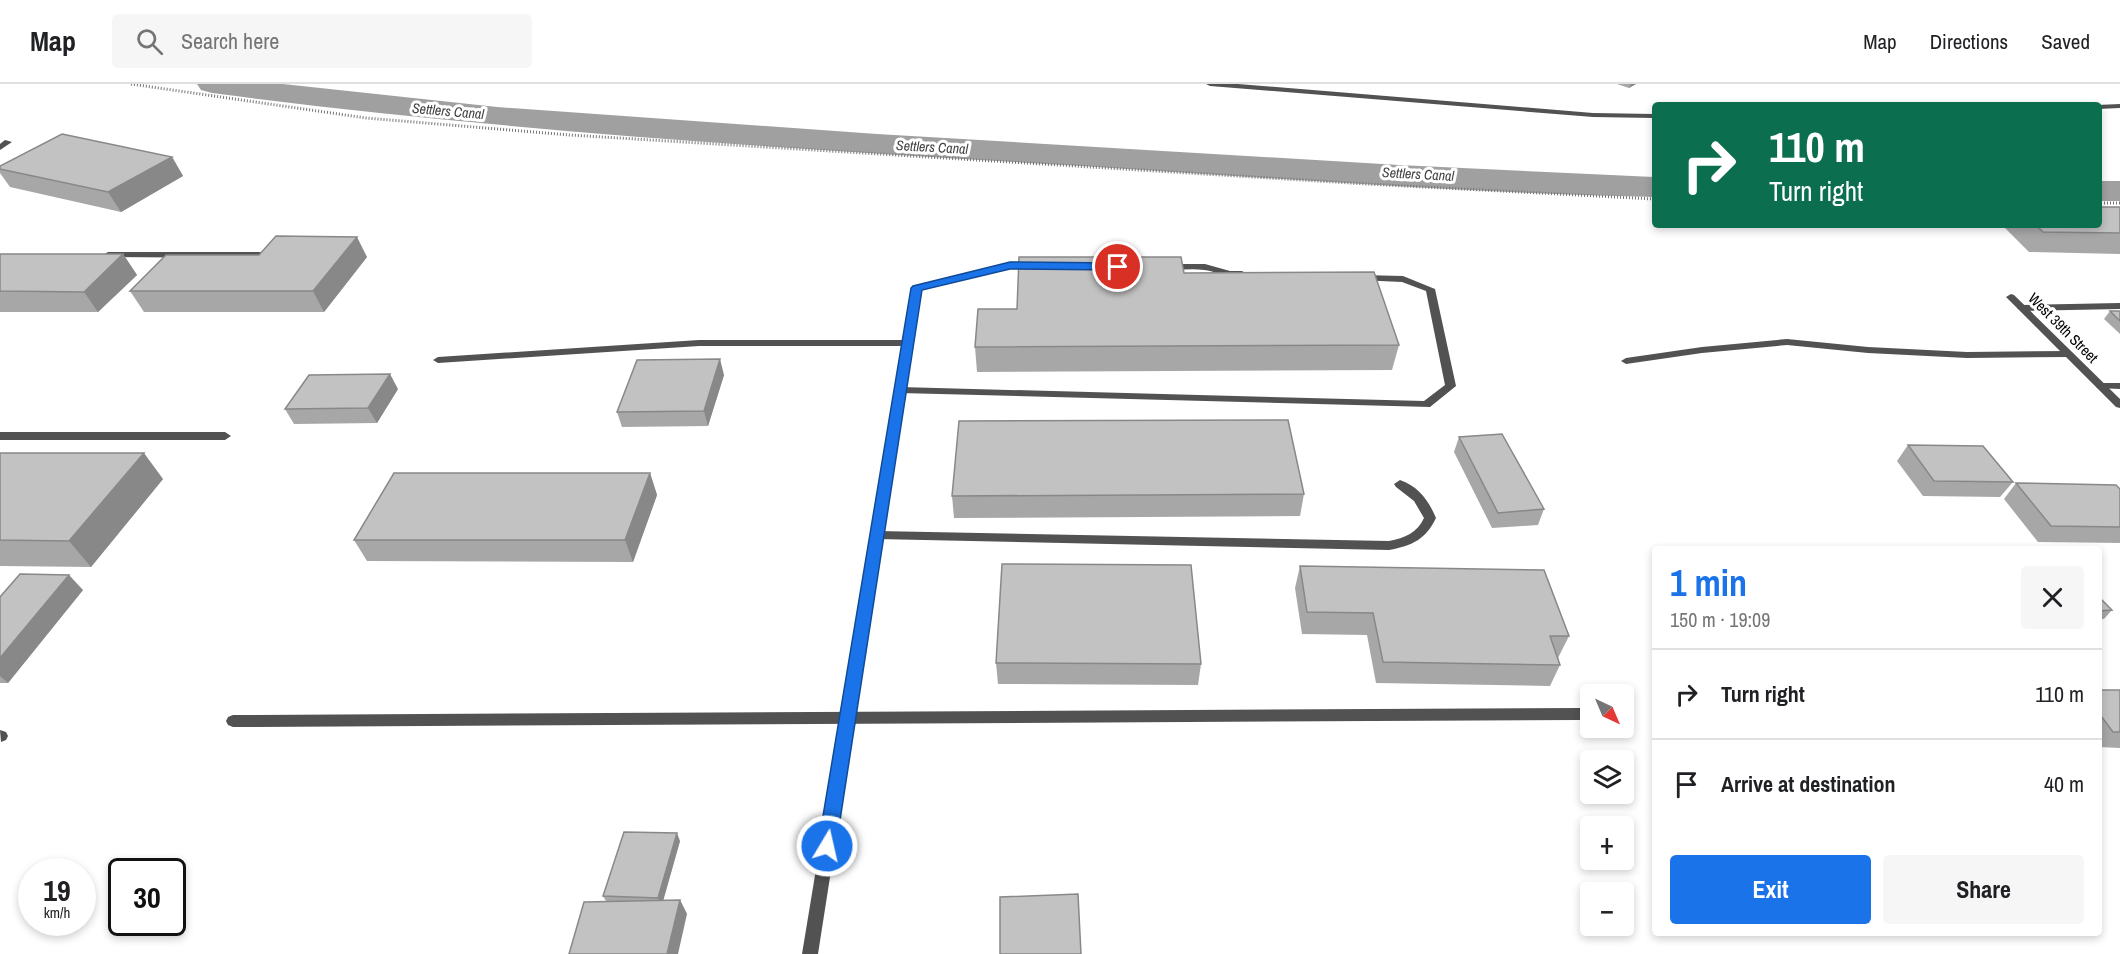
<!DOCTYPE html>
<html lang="en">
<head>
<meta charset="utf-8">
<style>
	:root { --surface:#fff; --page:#f6f6f6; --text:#202124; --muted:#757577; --line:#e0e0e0; --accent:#1a73e8 }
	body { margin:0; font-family:"Archivo Narrow",sans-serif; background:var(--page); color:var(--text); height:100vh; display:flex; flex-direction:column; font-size:22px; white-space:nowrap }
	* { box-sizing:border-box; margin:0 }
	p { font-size:20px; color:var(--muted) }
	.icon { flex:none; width:33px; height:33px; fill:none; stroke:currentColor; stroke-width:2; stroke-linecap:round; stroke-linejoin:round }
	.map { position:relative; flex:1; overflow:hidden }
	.panel { position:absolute; left:1652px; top:462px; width:450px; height:390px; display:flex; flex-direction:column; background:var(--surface); border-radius:6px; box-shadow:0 3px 9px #0003 }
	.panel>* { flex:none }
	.hud { position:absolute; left:1652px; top:18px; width:450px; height:126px; border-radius:6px; box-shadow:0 3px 9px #0003; background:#0b6e4f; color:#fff; overflow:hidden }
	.needle { width:39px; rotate:136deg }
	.buttons { position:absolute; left:1580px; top:600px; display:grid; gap:12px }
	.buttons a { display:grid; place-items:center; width:54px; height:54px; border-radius:6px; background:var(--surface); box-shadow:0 3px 9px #0003; font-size:30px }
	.speed { position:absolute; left:18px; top:774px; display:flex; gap:12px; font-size:30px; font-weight:700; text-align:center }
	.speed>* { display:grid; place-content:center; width:78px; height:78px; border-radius:50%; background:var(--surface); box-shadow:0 3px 9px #0003; line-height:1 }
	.speed small { font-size:15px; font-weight:400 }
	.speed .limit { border:3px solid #111; border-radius:9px; background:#fff; color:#111 }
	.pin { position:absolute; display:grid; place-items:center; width:51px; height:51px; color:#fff; margin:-26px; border:3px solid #fff; border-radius:50%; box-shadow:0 2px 6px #0007 }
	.me { position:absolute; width:66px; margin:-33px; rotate:9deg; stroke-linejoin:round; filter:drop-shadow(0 0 4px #0008) }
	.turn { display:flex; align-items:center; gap:21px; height:126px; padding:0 18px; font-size:27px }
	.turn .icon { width:78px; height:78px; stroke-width:2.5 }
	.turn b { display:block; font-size:42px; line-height:51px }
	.round { display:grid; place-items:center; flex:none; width:63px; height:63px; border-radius:6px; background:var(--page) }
	.summary { display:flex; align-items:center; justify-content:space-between; height:102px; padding:0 18px }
	h1 { font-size:36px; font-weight:800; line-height:45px; color:var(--accent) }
	.primary-button { display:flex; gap:12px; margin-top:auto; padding:12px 18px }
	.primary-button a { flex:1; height:69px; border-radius:6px; background:var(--accent); color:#fff; font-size:24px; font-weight:800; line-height:69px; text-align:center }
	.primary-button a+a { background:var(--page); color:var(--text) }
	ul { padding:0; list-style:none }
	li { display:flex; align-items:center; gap:18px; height:90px; padding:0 18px; border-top:2px solid var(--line) }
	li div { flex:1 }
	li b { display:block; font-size:22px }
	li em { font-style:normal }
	header { display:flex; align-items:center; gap:36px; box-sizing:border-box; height:84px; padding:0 30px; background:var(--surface); border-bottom:2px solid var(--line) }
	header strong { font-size:28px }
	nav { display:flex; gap:33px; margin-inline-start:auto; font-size:21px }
	.search { width:420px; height:54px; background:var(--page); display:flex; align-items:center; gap:15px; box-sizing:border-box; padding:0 21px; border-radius:6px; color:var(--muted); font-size:22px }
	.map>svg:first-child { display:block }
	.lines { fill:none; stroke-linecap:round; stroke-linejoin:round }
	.canal { fill:#a0a0a0; fill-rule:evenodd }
	.path { stroke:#747474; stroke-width:3; stroke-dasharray:1 2; stroke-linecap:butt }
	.service { fill:#525252; fill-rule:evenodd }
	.minor { fill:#525252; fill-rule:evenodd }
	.wall { fill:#a7a7a7 }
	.shaded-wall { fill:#888 }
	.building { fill:#c2c2c2; stroke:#888; stroke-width:1.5 }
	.route { fill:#1a73e8; stroke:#114b97; stroke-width:1.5 }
	.labels { text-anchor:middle; stroke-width:6; stroke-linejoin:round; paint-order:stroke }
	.far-water-label { font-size:14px; font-style:italic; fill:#414141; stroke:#fff }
	.street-label { font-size:15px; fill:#000; stroke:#fff }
</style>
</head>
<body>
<header>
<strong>Map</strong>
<div class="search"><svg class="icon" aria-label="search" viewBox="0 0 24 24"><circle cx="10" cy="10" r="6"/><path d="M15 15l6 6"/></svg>Search here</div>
<nav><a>Map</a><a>Directions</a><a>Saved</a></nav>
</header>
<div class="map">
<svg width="2120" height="870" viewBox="0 0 2120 870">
	<rect width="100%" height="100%" fill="#fff"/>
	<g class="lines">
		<g class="canal">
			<path d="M197,0H283L497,23L877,50L1399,81L1654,93V113C1463,109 1272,94 1081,82C791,65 501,47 212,9L201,6Z"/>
			<rect x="2098" y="97" width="22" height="20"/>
		</g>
		<g class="path">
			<polyline points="131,0 366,34 570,51 1367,100 1654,115"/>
			<polyline points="2098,119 2120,119"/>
		</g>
		<g class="service">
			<polygon points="108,168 269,168 274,171 269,174 105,173 103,171"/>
			<polygon points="1010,179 1033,179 1038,182 1033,185 1010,185 917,207 912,204 914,202"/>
			<path d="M1167,180H1205L1230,187H1242L1247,190C1234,199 1218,187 1204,186C1190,184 1177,187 1164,185L1162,183Z"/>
			<polygon points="1361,191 1403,192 1435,205 1456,302 1430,323 900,309 895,306 900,303 1424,317 1445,301 1426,207 1402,198 1358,196 1358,192"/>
			<polygon points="2120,219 2120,225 2022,227 2017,224 2022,221"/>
			<polygon points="1787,255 1868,263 1967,268 2069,267 2074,270 2069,273 1967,274 1868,269 1787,261 1702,269 1626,280 1621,277 1626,274 1702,263"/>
			<polygon points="699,256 907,256 912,259 907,262 699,262 438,279 433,276 438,273"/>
			<polygon points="2101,299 2120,299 2120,305 2097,304 2096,302"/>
			<polygon points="0,348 225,348 231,352 225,356 0,356"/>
			<path d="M1400,396C1418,402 1429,417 1436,434C1426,455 1412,462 1389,466L877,455L871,451L877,447L1389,457C1405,454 1417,449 1424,434L1414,417L1396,403L1394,400Z"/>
			<polygon points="1580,624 1585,626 1587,630 1585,634 1580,636 233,643 228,641 226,637 228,633 233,631"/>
			<polygon points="0,646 6,648 8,652 6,656 1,658"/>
		</g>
		<g class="minor">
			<polygon points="1206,0 1238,0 1593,29 1654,30 1654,34 1593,33 1210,2"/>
			<polygon points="2120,20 2120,24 2098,25 2098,21 2097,21"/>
			<polygon points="5,56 12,58 0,66 0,60"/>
			<polygon points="917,201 922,204 818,870 802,870 912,204"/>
			<polygon points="2011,210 2014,211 2120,315 2120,324 2116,323 2006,213"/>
		</g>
	</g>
	<g class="wall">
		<polygon points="1617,0 1636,0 1629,4"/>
		<polygon points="172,73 183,92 121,128 10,103 0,89 0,82"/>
		<polygon points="2120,123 2120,170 2029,168 2002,141 2098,141"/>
		<polygon points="0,170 123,170 137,191 98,228 0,228"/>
		<polygon points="367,173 324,228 144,228 130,207"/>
		<polygon points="1184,189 1399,261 1392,286 977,288 975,263 1017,225"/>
		<polygon points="2110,227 2120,227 2120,250 2104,235"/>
		<polygon points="724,291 708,342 622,343 617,328"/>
		<polygon points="398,305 377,339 294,340 285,325"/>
		<polygon points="1459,353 1544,425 1538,441 1492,444 1454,368"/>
		<polygon points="1908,361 2013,398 2000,413 1923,412 1897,377"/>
		<polygon points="0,369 163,395 91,483 0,482"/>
		<polygon points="650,389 657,411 633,478 367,477 354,456"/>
		<polygon points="2016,399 2120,405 2120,459 2038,458 2004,415"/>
		<polygon points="1304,410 1300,432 954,434 952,412"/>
		<polygon points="1300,482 1569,552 1558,574 1560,581 1550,602 1376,599 1367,551 1302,550 1295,504"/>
		<polygon points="83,506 8,599 0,599 0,513"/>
		<polygon points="2098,512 2112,526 2104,535 2098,535"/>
		<polygon points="996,579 1201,580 1198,601 998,600"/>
		<polygon points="2098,606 2120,606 2120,664 2098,663"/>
		<polygon points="680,757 663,816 680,816 687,830 606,817 603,812"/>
	</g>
	<g class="shaded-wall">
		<polygon points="1631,0 1636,0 1629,4"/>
		<polygon points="172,73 183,92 121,128 108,108"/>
		<polygon points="357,153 367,173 324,228 313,207"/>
		<polygon points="123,170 137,191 98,228 84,208"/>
		<polygon points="720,275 724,291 708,342 704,327"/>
		<polygon points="390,290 398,305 377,339 368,324"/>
		<polygon points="144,369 163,395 91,483 69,457"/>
		<polygon points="650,389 657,411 633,478 625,456"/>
		<polygon points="69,491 83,506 8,599 0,592 0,574"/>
		<polygon points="677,749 680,757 662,821 658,814"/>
		<polygon points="680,816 687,830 678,870 667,870"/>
	</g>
	<g class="building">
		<polygon points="62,50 172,73 108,108 0,85 0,82"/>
		<polygon points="2098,123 2120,123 2120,149 2043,148 2036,141 2098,141"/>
		<polygon points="276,152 357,153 313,207 130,207 166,171 259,171"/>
		<polygon points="0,170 123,170 84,208 0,207"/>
		<polygon points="1019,173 1181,173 1184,189 1374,188 1399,261 975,263 978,225 1017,225"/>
		<polygon points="2110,227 2120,227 2120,237"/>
		<polygon points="720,275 704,327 617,328 637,276"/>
		<polygon points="390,290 368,324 285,325 309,291"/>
		<polygon points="1288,336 1304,410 952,412 959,337"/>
		<polygon points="1502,350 1544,425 1498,429 1459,353"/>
		<polygon points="1908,361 1983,362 2013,398 1934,397"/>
		<polygon points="0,369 144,369 69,457 0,456"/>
		<polygon points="394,389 650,389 625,456 354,456"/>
		<polygon points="2016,399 2116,401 2120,405 2120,443 2051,442"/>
		<polygon points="1002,480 1191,481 1201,580 996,579"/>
		<polygon points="1300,482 1544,486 1569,552 1550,552 1560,581 1383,578 1373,529 1307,528"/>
		<polygon points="20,490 69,491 0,574 0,513"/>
		<polygon points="2098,512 2112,526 2098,527"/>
		<polygon points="2098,606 2120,606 2120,648 2113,648 2098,628"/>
		<polygon points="624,748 677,749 658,814 603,812"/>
		<polygon points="1078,810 1081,870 1000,870 1000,813"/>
		<polygon points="680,816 667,870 569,870 584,818"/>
	</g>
	<polygon class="route" points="1010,178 1118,179 1123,183 1118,186 1010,185 922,206 836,762 833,767 827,770 821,767 818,762 911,204 913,202"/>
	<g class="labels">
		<g class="far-water-label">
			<text transform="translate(448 27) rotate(5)" y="5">Settlers Canal</text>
			<text transform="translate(932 63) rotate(3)" y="5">Settlers Canal</text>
			<text transform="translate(1418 90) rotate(3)" y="5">Settlers Canal</text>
		</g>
		<g class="street-label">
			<text transform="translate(2063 244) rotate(45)" y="5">West 39th Street</text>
		</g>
	</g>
</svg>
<div class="buttons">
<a><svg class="needle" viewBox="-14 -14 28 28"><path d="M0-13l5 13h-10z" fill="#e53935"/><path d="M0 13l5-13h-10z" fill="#757577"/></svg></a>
<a><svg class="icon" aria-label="layers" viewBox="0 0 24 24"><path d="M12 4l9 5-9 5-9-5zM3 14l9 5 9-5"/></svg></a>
<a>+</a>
<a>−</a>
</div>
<div class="speed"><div>19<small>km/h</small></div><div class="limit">30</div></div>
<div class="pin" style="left:1118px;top:183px;background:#d93025"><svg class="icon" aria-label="arrive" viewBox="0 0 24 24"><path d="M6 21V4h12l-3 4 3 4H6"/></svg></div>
<svg class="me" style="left:827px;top:762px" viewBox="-20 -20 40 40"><circle r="17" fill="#1a73e8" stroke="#fff" stroke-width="3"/><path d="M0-11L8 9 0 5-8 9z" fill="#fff"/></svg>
<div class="hud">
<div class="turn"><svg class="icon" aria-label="right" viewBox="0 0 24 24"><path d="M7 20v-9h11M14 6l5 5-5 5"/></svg><div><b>110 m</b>Turn right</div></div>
</div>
<section class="panel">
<div class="summary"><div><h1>1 min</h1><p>150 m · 19:09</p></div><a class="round"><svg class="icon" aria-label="close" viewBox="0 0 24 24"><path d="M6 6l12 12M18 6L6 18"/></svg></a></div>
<ul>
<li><svg class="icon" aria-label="right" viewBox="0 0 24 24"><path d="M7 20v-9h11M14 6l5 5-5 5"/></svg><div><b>Turn right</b></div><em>110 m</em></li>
<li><svg class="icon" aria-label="arrive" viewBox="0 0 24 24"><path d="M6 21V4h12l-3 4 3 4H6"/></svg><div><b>Arrive at destination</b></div><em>40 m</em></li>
</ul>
<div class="primary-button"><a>Exit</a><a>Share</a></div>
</section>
</div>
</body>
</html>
